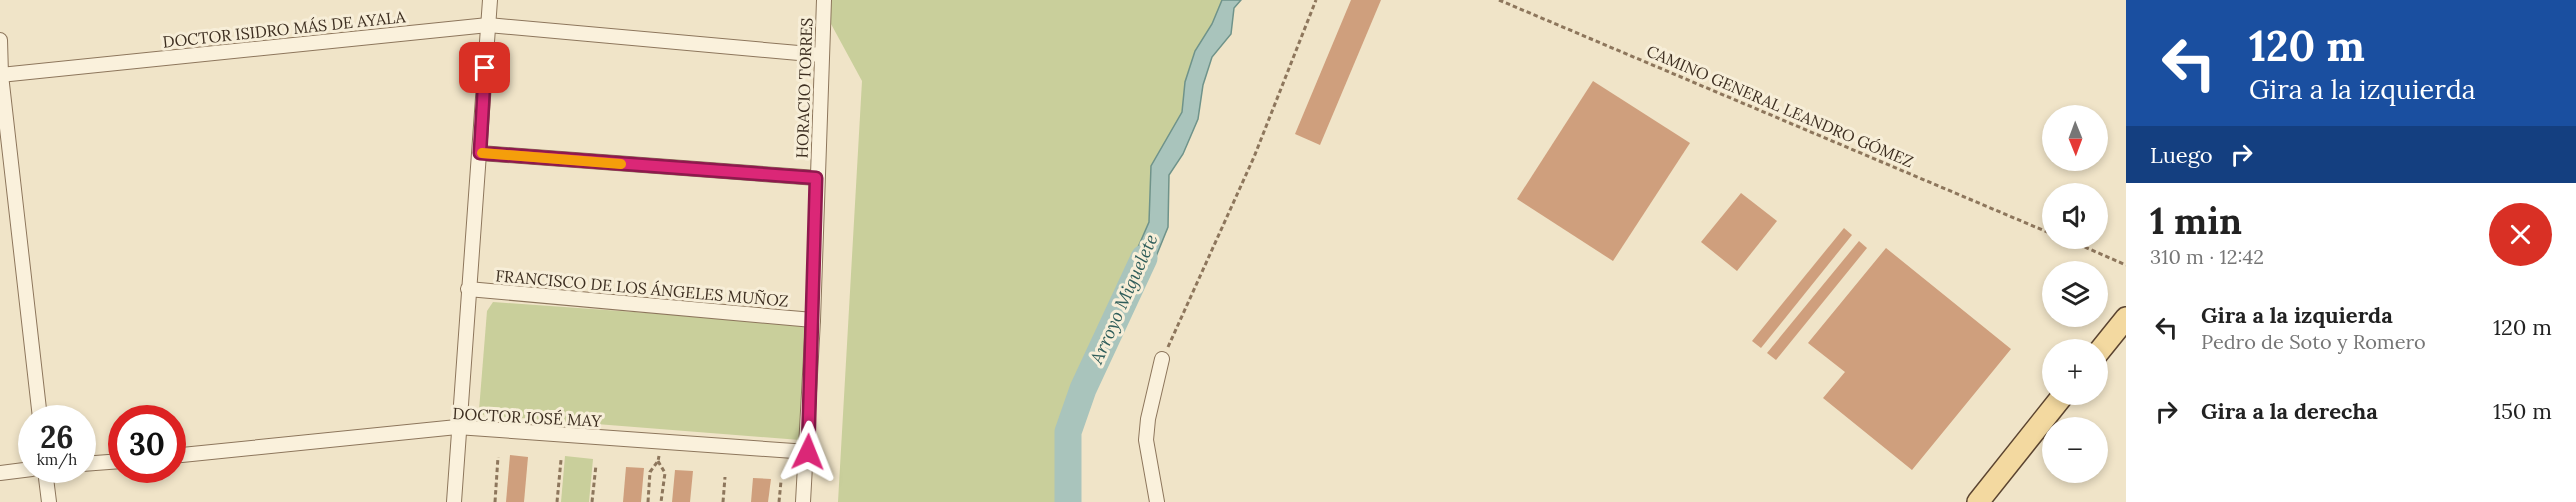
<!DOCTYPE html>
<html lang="es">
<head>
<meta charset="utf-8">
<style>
	:root { --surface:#fff; --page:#f6f6f6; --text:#222; --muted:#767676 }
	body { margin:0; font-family:Lora,serif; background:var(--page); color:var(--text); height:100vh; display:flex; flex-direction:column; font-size:22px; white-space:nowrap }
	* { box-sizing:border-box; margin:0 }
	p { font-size:20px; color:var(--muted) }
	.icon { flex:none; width:33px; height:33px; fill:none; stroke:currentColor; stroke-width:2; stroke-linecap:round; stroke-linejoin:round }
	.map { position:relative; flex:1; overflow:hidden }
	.panel { display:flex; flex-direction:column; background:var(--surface); width:450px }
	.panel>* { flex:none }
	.guide { background:#1a4fa0; color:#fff; overflow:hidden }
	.needle { width:39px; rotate:179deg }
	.controls { position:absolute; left:2042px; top:105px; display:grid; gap:12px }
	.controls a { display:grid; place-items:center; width:66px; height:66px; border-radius:50%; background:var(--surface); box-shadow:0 3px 9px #0003; font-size:30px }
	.speed { position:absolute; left:18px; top:405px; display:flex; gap:12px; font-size:30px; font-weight:700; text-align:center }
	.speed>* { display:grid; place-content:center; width:78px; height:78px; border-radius:50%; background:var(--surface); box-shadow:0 3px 9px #0003; line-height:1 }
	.speed small { font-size:15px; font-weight:400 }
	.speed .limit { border:9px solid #d22; background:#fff; color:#111 }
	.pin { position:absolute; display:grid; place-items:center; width:51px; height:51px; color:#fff; margin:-26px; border-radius:12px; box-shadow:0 3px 9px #0006 }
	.me { position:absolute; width:66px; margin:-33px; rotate:2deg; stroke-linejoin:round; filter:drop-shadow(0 0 4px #0008) }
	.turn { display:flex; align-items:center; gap:21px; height:126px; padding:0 24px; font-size:27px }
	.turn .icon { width:78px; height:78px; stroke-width:2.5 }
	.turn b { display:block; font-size:42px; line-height:51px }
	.then { display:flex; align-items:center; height:57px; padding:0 24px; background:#0003; gap:12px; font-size:22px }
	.round { display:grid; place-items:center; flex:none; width:63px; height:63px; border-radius:32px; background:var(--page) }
	.overview { display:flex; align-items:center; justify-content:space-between; height:102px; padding:0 24px }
	h1 { font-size:36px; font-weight:700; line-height:45px }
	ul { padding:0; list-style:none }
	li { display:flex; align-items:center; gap:18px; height:84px; padding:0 24px }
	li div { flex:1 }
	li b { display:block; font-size:22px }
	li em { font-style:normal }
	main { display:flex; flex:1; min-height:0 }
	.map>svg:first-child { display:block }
	.green { fill:#c9cf9b }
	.water { fill:#a9c4bc; stroke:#6f938a; stroke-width:1.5 }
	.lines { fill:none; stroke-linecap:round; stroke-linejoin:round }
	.river { stroke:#a9c4bc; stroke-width:27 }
	.building { fill:#cf9f7d }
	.street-casing { stroke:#8d765c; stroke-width:16 }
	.primary-casing { stroke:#5b4430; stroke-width:24 }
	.path { stroke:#8d765c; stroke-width:3; stroke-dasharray:4.5 3; stroke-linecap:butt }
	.street { stroke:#faf1dc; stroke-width:14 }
	.primary { stroke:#f3d9a0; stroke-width:21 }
	.route-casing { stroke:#8e194d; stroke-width:15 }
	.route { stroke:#db2777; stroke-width:10 }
	.slow { stroke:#f59e0b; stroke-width:10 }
	.labels { text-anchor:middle; stroke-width:6; stroke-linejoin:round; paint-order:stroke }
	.street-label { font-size:16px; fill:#3d2e20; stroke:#f7eed8 }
	.water-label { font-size:18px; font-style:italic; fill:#2f5d5a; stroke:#f7eed8 }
</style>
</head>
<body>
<main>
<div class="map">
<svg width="2126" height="502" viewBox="0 0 2126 502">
	<rect width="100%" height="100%" fill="#f0e4c8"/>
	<g class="green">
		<polygon points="818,0 1222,0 1212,24 1195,51 1185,82 1182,112 1151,166 1149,222 1129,268 1127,290 1112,331 1083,389 1068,432 1068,502 838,502 862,81"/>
		<polygon points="493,302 804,324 807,334 800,440 483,415 479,410 487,311"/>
		<polygon points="565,456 593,459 589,502 561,502"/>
	</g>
	<polygon class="water" points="1222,0 1241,0 1234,8 1231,34 1212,57 1203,85 1198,119 1183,154 1169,175 1168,227 1153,264 1127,290 1129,268 1149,222 1151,166 1182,112 1185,82 1195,51 1212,24"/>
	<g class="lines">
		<polyline class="river" points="1068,502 1068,432 1083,389 1144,258"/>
	</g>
	<g class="building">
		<polygon points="1351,0 1381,0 1320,145 1295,134"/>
		<polygon points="1593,81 1690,143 1613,261 1517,199"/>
		<polygon points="1741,193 1777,221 1737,271 1701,242"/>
		<polygon points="1844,228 1852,235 1761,348 1752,341"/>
		<polygon points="1859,241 1867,248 1776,360 1767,353"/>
		<polygon points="1886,248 2011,349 1912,470 1823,398 1845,372 1808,343"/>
		<polygon points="510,455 528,457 524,502 506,502"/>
		<polygon points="626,467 644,468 641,502 623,502"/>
		<polygon points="675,470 693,471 690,502 672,502"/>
		<polygon points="753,478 771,479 768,502 751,502"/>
	</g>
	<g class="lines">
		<g class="street-casing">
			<g id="street">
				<polyline points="0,40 1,75 40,418"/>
				<polyline points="0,75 488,25 821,55"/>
				<polyline points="480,153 817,178"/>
				<polyline points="468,289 813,320"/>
				<polyline points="172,456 457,427 808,452"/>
				<polyline points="82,464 122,461"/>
				<polyline points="45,470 49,502"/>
				<polyline points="0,473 32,469"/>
				<polyline points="454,502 490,0"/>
				<polyline points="803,502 813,320 824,0"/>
				<polyline points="1157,502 1146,440 1148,419 1162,359"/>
			</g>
		</g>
		<g class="primary-casing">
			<g id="primary">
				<polyline points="2097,354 2126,318"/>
				<polyline points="1978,502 2064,394"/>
			</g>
		</g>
		<g class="path">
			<polyline points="1499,0 2052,234"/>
			<polyline points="2064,238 2126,265"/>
			<polyline points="1168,347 1254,157 1316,0"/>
			<polyline points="658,461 665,473 661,502"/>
			<polyline points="495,502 498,457"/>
			<polyline points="557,502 561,460"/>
			<polyline points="592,502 596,465"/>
			<polyline points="648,502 650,472 658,461 659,456"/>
			<polyline points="723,502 725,477"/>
			<polyline points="779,502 781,481"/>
		</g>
		<use href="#street" class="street"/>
		<use href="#primary" class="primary"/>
	</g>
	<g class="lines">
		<g class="route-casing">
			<polyline id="route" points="485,68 480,153 816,178 808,452"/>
		</g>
		<use href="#route" class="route"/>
		<polyline class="slow" points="482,153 621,164"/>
	</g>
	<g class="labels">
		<g class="street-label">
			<text transform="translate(284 29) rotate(-6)" y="6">DOCTOR ISIDRO MÁS DE AYALA</text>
			<text transform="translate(804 88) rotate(-88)" y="6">HORACIO TORRES</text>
			<text transform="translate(1780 106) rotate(23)" y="6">CAMINO GENERAL LEANDRO GÓMEZ</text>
			<text transform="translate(642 288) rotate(5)" y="6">FRANCISCO DE LOS ÁNGELES MUÑOZ</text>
			<text transform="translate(527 417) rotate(3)" y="6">DOCTOR JOSÉ MAY</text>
		</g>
		<g class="water-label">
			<text transform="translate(1124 299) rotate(-66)" y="6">Arroyo Miguelete</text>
		</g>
	</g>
</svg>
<div class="controls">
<a><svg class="needle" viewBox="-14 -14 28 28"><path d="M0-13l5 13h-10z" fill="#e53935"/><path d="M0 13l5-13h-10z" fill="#767676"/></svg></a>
<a><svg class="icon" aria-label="sound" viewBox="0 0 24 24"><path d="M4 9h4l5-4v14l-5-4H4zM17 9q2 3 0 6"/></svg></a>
<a><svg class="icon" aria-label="layers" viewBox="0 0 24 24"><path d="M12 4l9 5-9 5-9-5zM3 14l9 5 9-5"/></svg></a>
<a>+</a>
<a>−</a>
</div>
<div class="speed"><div>26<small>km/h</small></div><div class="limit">30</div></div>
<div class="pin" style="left:485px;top:68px;background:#d93025"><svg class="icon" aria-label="arrive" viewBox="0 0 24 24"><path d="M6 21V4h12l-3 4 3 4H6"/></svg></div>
<svg class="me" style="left:808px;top:452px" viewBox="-20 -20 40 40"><path d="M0-17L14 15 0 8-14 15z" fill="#db2777" stroke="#fff" stroke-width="4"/></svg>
</div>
<section class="panel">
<div class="guide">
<div class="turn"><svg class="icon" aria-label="left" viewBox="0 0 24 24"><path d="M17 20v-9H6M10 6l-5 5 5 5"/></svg><div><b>120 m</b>Gira a la izquierda</div></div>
<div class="then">Luego<svg class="icon" aria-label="right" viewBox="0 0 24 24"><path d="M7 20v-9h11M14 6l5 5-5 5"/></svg></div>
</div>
<div class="overview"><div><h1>1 min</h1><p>310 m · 12:42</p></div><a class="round" style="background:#d93025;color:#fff"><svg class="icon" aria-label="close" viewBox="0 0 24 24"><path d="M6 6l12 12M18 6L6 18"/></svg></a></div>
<ul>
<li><svg class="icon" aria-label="left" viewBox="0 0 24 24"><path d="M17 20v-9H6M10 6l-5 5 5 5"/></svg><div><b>Gira a la izquierda</b><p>Pedro de Soto y Romero</p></div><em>120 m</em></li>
<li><svg class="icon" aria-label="right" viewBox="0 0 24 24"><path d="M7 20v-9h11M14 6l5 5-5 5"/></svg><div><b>Gira a la derecha</b></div><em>150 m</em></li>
</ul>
</section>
</main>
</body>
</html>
